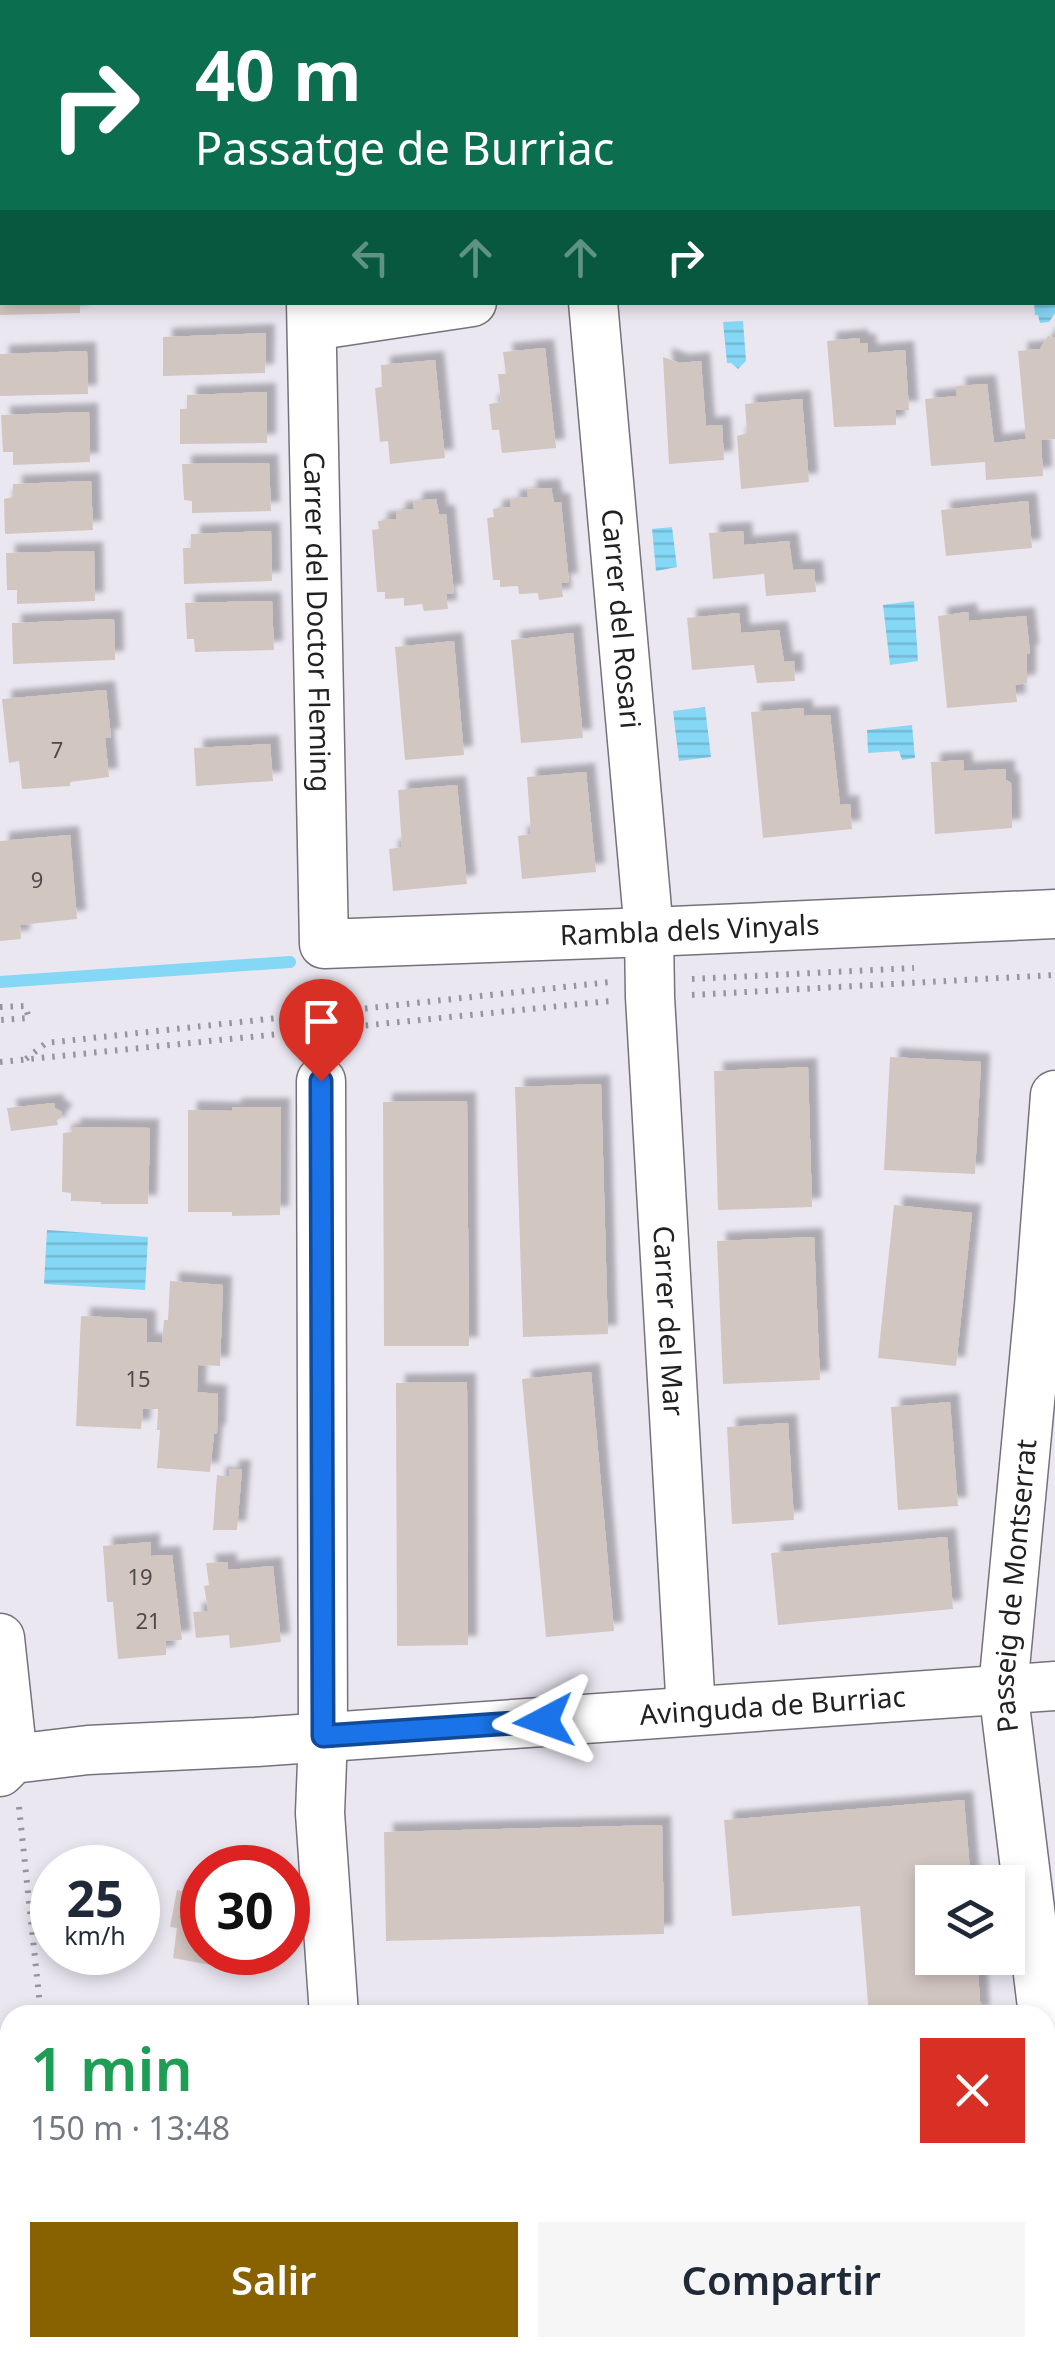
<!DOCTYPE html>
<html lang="es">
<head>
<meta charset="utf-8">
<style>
	:root { --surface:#fff; --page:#f6f6f7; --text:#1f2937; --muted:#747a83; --accent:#886200 }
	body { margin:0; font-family:"Noto Sans",sans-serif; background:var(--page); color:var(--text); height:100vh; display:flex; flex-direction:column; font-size:38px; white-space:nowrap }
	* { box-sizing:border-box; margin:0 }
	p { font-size:32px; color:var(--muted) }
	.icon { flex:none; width:55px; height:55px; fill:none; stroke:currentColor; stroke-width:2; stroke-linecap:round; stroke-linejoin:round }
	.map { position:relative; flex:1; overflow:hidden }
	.drawer { position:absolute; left:0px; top:2005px; width:1055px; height:352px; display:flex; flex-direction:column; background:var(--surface); border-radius:30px 30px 0 0; box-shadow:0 5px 15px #0003 }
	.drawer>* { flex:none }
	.banner { position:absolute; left:0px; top:0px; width:1055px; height:305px; box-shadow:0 5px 15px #0003; background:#0b6e4f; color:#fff; overflow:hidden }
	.controls { position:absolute; left:915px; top:1865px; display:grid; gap:20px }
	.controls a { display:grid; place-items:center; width:110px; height:110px; border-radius:0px; background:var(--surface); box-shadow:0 5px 15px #0003; font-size:50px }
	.speed { position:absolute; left:30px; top:1845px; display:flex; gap:20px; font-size:50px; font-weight:700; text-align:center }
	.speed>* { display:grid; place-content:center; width:130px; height:130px; border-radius:50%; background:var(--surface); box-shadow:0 5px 15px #0003; line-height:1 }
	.speed small { font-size:25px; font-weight:400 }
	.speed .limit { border:15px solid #d22; background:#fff; color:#111 }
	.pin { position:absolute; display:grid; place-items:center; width:85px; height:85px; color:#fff; margin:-102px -42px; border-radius:50% 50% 50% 0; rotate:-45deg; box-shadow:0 0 10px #0007 }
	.pin .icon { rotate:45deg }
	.me { position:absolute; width:110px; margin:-55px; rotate:266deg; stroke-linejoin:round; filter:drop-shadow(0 0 8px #0008) }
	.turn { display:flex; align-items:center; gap:35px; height:210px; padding:0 30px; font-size:45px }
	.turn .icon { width:130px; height:130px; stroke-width:2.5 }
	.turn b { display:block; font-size:70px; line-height:85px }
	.lanes { display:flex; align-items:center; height:95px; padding:0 30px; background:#0003; justify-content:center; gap:50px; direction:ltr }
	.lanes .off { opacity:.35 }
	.round { display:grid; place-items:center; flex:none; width:105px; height:105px; border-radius:0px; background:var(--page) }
	.head { display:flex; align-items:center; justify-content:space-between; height:170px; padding:0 30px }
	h1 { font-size:60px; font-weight:600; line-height:75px; color:#1e9e55 }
	.cta { display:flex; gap:20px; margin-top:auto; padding:20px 30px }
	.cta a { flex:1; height:115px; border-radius:0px; background:var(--accent); color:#fff; font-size:40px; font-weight:600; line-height:115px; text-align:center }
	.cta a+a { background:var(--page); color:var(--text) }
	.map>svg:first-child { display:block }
	.water { fill:url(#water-rules) }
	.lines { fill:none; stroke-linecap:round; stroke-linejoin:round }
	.stream { stroke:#85d7f6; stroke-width:12 }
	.building { fill:#d2c6c1; filter:url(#shadow) }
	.minor-casing { stroke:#76727b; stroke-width:51 }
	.primary-casing { stroke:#af733e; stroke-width:59 }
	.path { stroke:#97949c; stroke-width:6; stroke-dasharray:2.5 8; stroke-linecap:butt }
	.minor { stroke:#fff; stroke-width:48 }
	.primary { stroke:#fdc594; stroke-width:55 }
	.route-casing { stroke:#114b97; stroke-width:25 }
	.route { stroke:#1a73e8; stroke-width:18 }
	.labels { text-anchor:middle; stroke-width:9; stroke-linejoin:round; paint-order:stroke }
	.number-label { font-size:22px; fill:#4d4a4a }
	.street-label { font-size:28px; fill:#212023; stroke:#fff }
</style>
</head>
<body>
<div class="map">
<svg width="1055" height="2357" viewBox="0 0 1055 2357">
	<defs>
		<pattern id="water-rules" width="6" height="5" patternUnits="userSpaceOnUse" patternTransform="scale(2.5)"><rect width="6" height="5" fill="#85d7f6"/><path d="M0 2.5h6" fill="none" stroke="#73b8d3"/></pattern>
		<filter id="shadow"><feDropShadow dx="9" dy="-9" stdDeviation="2.5" flood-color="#0004"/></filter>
	</defs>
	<rect width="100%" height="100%" fill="#ebe7f1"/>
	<g class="water">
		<polygon points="1053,289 1055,289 1055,313 1049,322 1040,323 1038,315 1035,315 1034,303 1052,302"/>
		<polygon points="743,321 746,361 738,369 731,363 727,363 723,322"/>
		<polygon points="672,527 677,567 656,571 652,529"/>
		<polygon points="914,601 918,661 890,665 883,605"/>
		<polygon points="705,707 711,757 679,761 673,711"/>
		<polygon points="912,725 915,758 902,760 899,751 868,753 867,730"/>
		<polygon points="47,1230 148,1237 145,1290 44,1284"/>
	</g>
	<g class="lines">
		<polyline class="stream" points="0,982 290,962"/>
	</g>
	<g class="building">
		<polygon points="0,302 80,302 80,313 0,315"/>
		<polygon points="266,333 265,373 163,376 163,337"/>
		<polygon points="1048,336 1055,338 1055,439 1041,440 1043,476 986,480 985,462 931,466 925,399 957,396 956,386 987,384 994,443 1026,439 1018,351 1040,349"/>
		<polygon points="859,338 860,343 867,343 868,353 905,350 909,410 896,410 896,425 834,427 827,341"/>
		<polygon points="545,348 556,448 502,453 499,430 492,430 489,404 501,402 498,374 506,374 503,352"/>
		<polygon points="87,351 88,394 0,396 0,354"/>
		<polygon points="663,357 680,363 701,361 706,426 722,425 724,460 669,464"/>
		<polygon points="435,360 445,458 390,464 388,441 380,442 375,388 382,387 381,365"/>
		<polygon points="267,392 267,443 180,444 180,409 187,409 187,395"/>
		<polygon points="802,399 809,482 741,489 737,436 747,433 745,404"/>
		<polygon points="89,412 90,462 13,465 13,452 3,452 1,415"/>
		<polygon points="269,463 271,511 192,513 192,501 184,500 182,464"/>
		<polygon points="91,481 93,530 5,534 4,499 13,497 13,484"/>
		<polygon points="551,488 554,502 561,502 569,582 561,583 563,597 539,600 538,593 519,594 518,586 500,587 500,580 493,580 487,518 494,517 493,509 511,507 510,499 528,497 527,489"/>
		<polygon points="436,499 439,514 446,514 454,594 446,594 448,609 424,611 422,604 404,606 404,598 385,599 385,592 377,592 372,530 379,529 378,521 396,519 396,511 414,509 413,501"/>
		<polygon points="1028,501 1032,548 946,556 941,510"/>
		<polygon points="271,531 272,581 184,584 183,548 191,548 191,534"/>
		<polygon points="743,531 744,545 789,541 793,570 814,569 816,592 766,596 764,574 713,579 709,533"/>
		<polygon points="94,551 95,601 17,604 17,590 7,590 6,553"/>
		<polygon points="272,601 274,650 195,652 194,639 187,639 185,603"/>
		<polygon points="968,612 969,621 1026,616 1030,653 1027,654 1027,683 1015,685 1017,702 947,708 938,616"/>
		<polygon points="739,613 741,633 779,630 784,662 794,661 795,681 757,683 754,665 692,670 687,618"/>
		<polygon points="114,619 115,660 13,664 12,623"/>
		<polygon points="573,633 583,738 521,743 511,640"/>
		<polygon points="454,641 464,755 405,760 395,647"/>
		<polygon points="106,690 111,737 105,738 109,777 70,782 70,786 22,789 19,761 9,763 2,699"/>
		<polygon points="804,708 804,716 830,715 840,805 850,804 852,829 763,838 751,712"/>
		<polygon points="270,744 273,781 196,786 194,748"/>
		<polygon points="963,760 964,771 1006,769 1006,780 1011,783 1012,828 935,834 931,762"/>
		<polygon points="586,772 596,872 522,879 518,836 531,834 527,777"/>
		<polygon points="457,785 467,884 393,891 389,849 402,847 398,790"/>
		<polygon points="70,835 77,919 20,925 21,939 0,941 0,841"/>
		<polygon points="890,1057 981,1062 975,1174 884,1170"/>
		<polygon points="808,1067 812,1207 718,1210 714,1071"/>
		<polygon points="601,1084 608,1334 523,1337 515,1087"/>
		<polygon points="467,1101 469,1346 384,1346 383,1102"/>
		<polygon points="54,1103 55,1108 62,1112 62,1117 57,1120 58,1125 11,1131 7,1108"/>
		<polygon points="232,1107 281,1107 280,1215 232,1216 232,1212 188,1212 188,1110 233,1111"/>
		<polygon points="71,1127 150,1128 148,1204 101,1204 101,1202 71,1201 71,1193 62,1192 63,1133 72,1132"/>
		<polygon points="894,1205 972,1213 956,1366 878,1358"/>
		<polygon points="814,1237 820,1380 723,1384 717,1241"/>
		<polygon points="170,1281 223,1285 220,1366 198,1365 197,1392 218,1394 217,1433 214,1434 210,1472 157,1468 160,1430 157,1430 158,1409 143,1409 141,1429 76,1426 81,1316 147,1319 147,1342 162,1343 164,1320 168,1320"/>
		<polygon points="591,1372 614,1631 546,1637 522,1379"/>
		<polygon points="467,1382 468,1645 397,1646 396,1383"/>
		<polygon points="950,1402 958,1506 898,1510 891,1407"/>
		<polygon points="788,1423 794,1520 732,1524 727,1427"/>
		<polygon points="230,1469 242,1469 237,1530 213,1530 217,1475 229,1477"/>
		<polygon points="947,1537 953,1609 778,1625 771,1553"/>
		<polygon points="151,1542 151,1556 172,1555 182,1640 166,1641 166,1655 118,1659 113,1602 107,1602 103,1546"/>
		<polygon points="228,1562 228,1570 273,1566 281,1642 230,1648 229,1635 196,1638 193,1612 208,1611 204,1586 209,1585 206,1563"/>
		<polygon points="964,1800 971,1882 932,1882 932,1958 977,1958 981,2015 869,2015 860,1906 732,1916 724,1820"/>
		<polygon points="662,1825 664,1934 386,1941 384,1832"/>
		<polygon points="177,1890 202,1895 202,1952 218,1952 216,1966 173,1958 177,1928 170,1927"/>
		<polygon points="194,2348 275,2348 276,2357 195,2357"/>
		<polygon points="421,2348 498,2348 498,2357 422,2357"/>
	</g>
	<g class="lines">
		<g class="minor-casing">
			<g id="minor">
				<polyline points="296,0 296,2"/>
				<polyline points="572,0 572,2"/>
				<polyline points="1052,236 1055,236"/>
				<path id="s1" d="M311,302L324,944L649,932L1055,914"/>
				<path id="s2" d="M593,302L649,932L650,997L691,1711"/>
				<polyline points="312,326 472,302"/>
				<polyline points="321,1081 323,1736 320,1813 334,2015"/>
				<polyline points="0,1638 13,1759"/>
				<path id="s3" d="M0,1772L13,1759L88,1750L256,1742L1055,1686"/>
				<path id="s4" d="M1043,2015L1003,1689L1039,1306L1055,1095"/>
				<polyline points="1045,2035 1055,2118"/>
				<polyline points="356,2348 357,2357"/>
			</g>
		</g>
		<g class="primary-casing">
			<g id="primary">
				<polyline points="0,2151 10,2266"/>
				<polyline points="16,2348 17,2357"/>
			</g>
		</g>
		<g class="path">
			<polyline points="692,979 914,968"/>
			<polyline points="692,995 1055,975"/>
			<polyline points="0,1007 25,1006 29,1018 0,1020"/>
			<polyline points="26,1059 46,1043 610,982"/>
			<polyline points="0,1062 610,1001"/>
			<polyline points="19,1807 41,2015"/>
			<polyline points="76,2348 77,2357"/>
		</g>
		<use href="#minor" class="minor"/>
		<use href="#primary" class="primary"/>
	</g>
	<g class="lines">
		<g class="route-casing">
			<polyline id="route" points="321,1081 323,1736 544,1721"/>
		</g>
		<use href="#route" class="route"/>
	</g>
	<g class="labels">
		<g class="number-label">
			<text x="57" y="758">7</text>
			<text x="37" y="888">9</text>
			<text x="138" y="1387">15</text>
			<text x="140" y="1585">19</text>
			<text x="148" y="1629">21</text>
		</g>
		<g class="street-label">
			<text dy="10" stroke="none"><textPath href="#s2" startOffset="318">Carrer del Rosari</textPath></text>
			<text dy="10" stroke="none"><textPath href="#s1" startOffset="320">Carrer del Doctor Fleming</textPath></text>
			<text dy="10" stroke="none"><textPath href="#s1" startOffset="1008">Rambla dels Vinyals</textPath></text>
			<text dy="10" stroke="none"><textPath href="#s2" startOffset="1022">Carrer del Mar</textPath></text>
			<text dy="10" stroke="none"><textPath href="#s4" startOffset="432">Passeig de Montserrat</textPath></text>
			<text dy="10" stroke="none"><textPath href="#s3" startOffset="780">Avinguda de Burriac</textPath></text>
		</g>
	</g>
</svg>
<div class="controls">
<a><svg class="icon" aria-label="layers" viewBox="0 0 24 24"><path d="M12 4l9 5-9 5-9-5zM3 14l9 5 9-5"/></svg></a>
</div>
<div class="speed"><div>25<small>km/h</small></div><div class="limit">30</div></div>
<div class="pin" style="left:321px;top:1081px;background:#d93025"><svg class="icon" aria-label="arrive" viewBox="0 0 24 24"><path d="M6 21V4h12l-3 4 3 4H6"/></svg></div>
<svg class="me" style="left:544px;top:1721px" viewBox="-20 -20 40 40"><path d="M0-17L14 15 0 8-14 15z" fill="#1a73e8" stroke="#fff" stroke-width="4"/></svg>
<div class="banner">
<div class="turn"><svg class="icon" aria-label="right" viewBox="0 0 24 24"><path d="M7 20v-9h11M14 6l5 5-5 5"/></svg><div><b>40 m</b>Passatge de Burriac</div></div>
<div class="lanes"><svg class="icon off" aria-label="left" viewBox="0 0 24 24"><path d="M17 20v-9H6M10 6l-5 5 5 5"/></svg><svg class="icon off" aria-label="ahead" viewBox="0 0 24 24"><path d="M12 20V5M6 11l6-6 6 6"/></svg><svg class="icon off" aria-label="ahead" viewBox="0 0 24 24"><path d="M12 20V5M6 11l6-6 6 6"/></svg><svg class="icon" aria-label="right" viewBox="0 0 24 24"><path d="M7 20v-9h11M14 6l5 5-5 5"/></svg></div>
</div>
<section class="drawer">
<div class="head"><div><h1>1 min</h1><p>150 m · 13:48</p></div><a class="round" style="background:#d93025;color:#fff"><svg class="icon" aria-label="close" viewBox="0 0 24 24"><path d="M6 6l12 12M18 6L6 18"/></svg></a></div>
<div class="cta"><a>Salir</a><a>Compartir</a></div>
</section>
</div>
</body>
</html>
